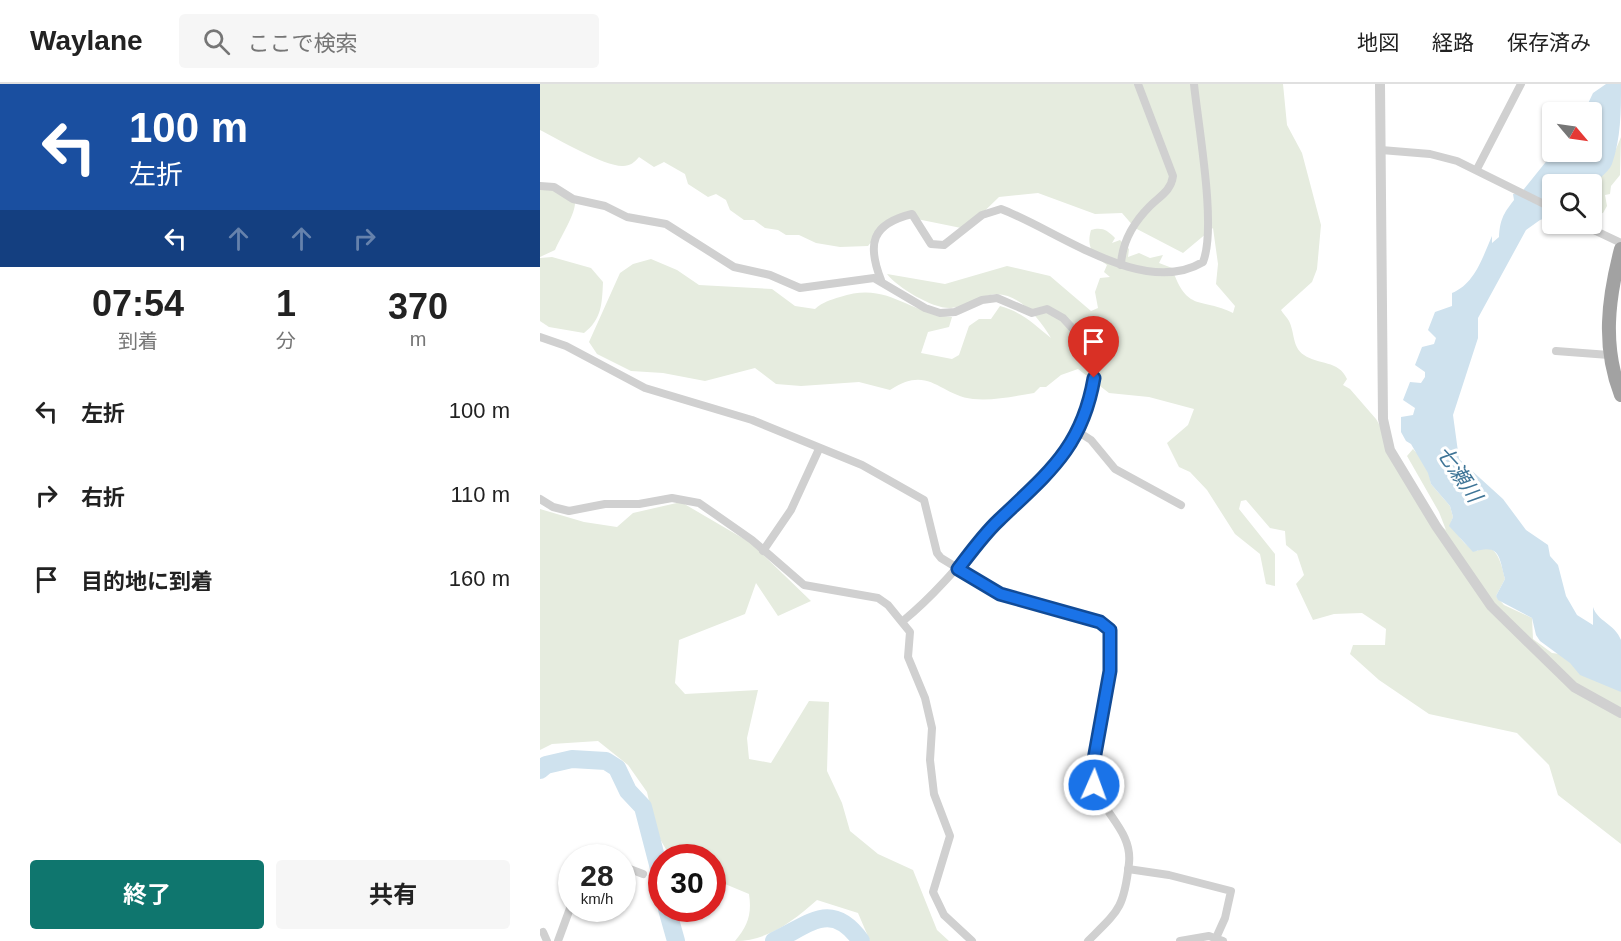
<!DOCTYPE html>
<html lang="ja">
<head>
<meta charset="utf-8">
<style>
	:root { --surface:#fff; --page:#f6f6f6; --text:#222; --muted:#767676; --line:#e0e0e0; --accent:#0f766e }
	body { margin:0; font-family:Arial,"Noto Sans JP",sans-serif; background:var(--page); color:var(--text); height:100vh; display:flex; flex-direction:column; font-size:22px; white-space:nowrap }
	* { box-sizing:border-box; margin:0 }
	p { font-size:20px; color:var(--muted) }
	.icon { flex:none; width:33px; height:33px; fill:none; stroke:currentColor; stroke-width:2; stroke-linecap:round; stroke-linejoin:round }
	.map { position:relative; flex:1; overflow:hidden }
	.panel { display:flex; flex-direction:column; background:var(--surface); width:540px }
	.panel>* { flex:none }
	.banner { background:#1a4fa0; color:#fff; overflow:hidden }
	.needle { width:39px; rotate:119deg }
	.controls { position:absolute; left:1002px; top:18px; display:grid; gap:12px }
	.controls a { display:grid; place-items:center; width:60px; height:60px; border-radius:6px; background:var(--surface); box-shadow:0 2px 4px #0004; font-size:30px }
	.speed { position:absolute; left:18px; top:760px; display:flex; gap:12px; font-size:30px; font-weight:700; text-align:center }
	.speed>* { display:grid; place-content:center; width:78px; height:78px; border-radius:50%; background:var(--surface); box-shadow:0 2px 4px #0004; line-height:1 }
	.speed small { font-size:15px; font-weight:400 }
	.speed .limit { border:9px solid #d22; background:#fff; color:#111 }
	.pin { position:absolute; display:grid; place-items:center; width:51px; height:51px; color:#fff; margin:-62px -26px; border-radius:50% 50% 50% 0; rotate:-45deg; box-shadow:0 0 6px #0007 }
	.pin .icon { rotate:45deg }
	.me { position:absolute; width:66px; margin:-33px; rotate:2deg; stroke-linejoin:round; filter:drop-shadow(0 0 4px #0008) }
	.turn { display:flex; align-items:center; gap:21px; height:126px; padding:0 30px; font-size:27px }
	.turn .icon { width:78px; height:78px; stroke-width:2.5 }
	.turn b { display:block; font-size:42px; line-height:51px }
	.lanes { display:flex; align-items:center; height:57px; padding:0 30px; background:#0003; justify-content:center; gap:30px; direction:ltr }
	.lanes .off { opacity:.35 }
	.eta { display:flex; justify-content:space-evenly; align-items:center; height:102px; text-align:center }
	.eta b { font-size:36px; font-weight:700; line-height:42px }
	.button { display:flex; gap:12px; margin-top:auto; padding:12px 30px }
	.button a { flex:1; height:69px; border-radius:6px; background:var(--accent); color:#fff; font-size:24px; font-weight:700; line-height:69px; text-align:center }
	.button a+a { background:var(--page); color:var(--text) }
	ul { padding:0; list-style:none }
	li { display:flex; align-items:center; gap:18px; height:84px; padding:0 30px }
	li div { flex:1 }
	li b { display:block; font-size:22px }
	li em { font-style:normal }
	header { display:flex; align-items:center; gap:36px; box-sizing:border-box; height:84px; padding:0 30px; background:var(--surface); border-bottom:2px solid var(--line) }
	header strong { font-size:28px }
	nav { display:flex; gap:33px; margin-inline-start:auto; font-size:21px }
	.search { width:420px; height:54px; background:var(--page); display:flex; align-items:center; gap:15px; box-sizing:border-box; padding:0 21px; border-radius:6px; color:var(--muted); font-size:22px }
	main { display:flex; flex:1; min-height:0 }
	.map>svg:first-child { display:block }
	.green { fill:#e6ecdf }
	.water { fill:#cfe2ee }
	.lines { fill:none; stroke-linecap:round; stroke-linejoin:round }
	.river { stroke:#cfe2ee; stroke-width:18 }
	.minor { stroke:#d0d0d0; stroke-width:8 }
	.tertiary { stroke:#d0d0d0; stroke-width:10 }
	.trunk { stroke:#a2a2a2; stroke-width:14 }
	.route-casing { stroke:#114b97; stroke-width:15 }
	.route { stroke:#1a73e8; stroke-width:10 }
	.labels { text-anchor:middle; stroke-width:6; stroke-linejoin:round; paint-order:stroke }
	.water-label { font-size:21px; font-style:italic; fill:#3f7597; stroke:#fff }
</style>
</head>
<body>
<header>
<strong>Waylane</strong>
<div class="search"><svg class="icon" aria-label="search" viewBox="0 0 24 24"><circle cx="10" cy="10" r="6"/><path d="M15 15l6 6"/></svg>ここで検索</div>
<nav><a>地図</a><a>経路</a><a>保存済み</a></nav>
</header>
<main>
<section class="panel">
<div class="banner">
<div class="turn"><svg class="icon" aria-label="left" viewBox="0 0 24 24"><path d="M17 20v-9H6M10 6l-5 5 5 5"/></svg><div><b>100 m</b>左折</div></div>
<div class="lanes"><svg class="icon" aria-label="left" viewBox="0 0 24 24"><path d="M17 20v-9H6M10 6l-5 5 5 5"/></svg><svg class="icon off" aria-label="ahead" viewBox="0 0 24 24"><path d="M12 20V5M6 11l6-6 6 6"/></svg><svg class="icon off" aria-label="ahead" viewBox="0 0 24 24"><path d="M12 20V5M6 11l6-6 6 6"/></svg><svg class="icon off" aria-label="right" viewBox="0 0 24 24"><path d="M7 20v-9h11M14 6l5 5-5 5"/></svg></div>
</div>
<div class="eta">
<div><b>07:54</b><p>到着</p></div>
<div><b>1</b><p>分</p></div>
<div><b>370</b><p>m</p></div>
</div>
<ul>
<li><svg class="icon" aria-label="left" viewBox="0 0 24 24"><path d="M17 20v-9H6M10 6l-5 5 5 5"/></svg><div><b>左折</b></div><em>100 m</em></li>
<li><svg class="icon" aria-label="right" viewBox="0 0 24 24"><path d="M7 20v-9h11M14 6l5 5-5 5"/></svg><div><b>右折</b></div><em>110 m</em></li>
<li><svg class="icon" aria-label="arrive" viewBox="0 0 24 24"><path d="M6 21V4h12l-3 4 3 4H6"/></svg><div><b>目的地に到着</b></div><em>160 m</em></li>
</ul>
<div class="button"><a>終了</a><a>共有</a></div>
</section>
<div class="map">
<svg width="1081" height="857" viewBox="0 0 1081 857">
	<rect width="100%" height="100%" fill="#fff"/>
	<g class="green">
		<path d="M0,0H743L747,41L762,69L781,141L777,185L772,198L741,226C743,230 747,233 749,237C755,249 752,263 764,271C778,281 799,276 807,295L803,301L810,305L836,335L899,440L906,446L899,428L867,372L873,365L887,380L891,400L910,422L913,433L911,438C917,450 924,463 937,467C957,454 962,483 965,495L956,512L964,521L992,534L993,555L1012,569L1027,571L1081,606V760L1018,711L1009,681L977,649L889,630L839,596L810,570L813,561H845L846,545L822,529L794,530L773,536L756,500L764,491L757,470L746,461L745,447L730,444L706,416L701,417L699,425L735,470V502L726,500L720,470L695,450L667,406L650,388L639,383L627,359L648,341L654,325L609,313L569,309L538,285L521,291L506,303H500L494,309C476,312 453,317 433,315C399,311 389,280 350,306L319,298L261,302L236,300L215,284L165,297L123,289L91,287L57,270L49,258L80,189L93,180L111,175L137,186L159,201L232,205L255,222L275,225C283,218 290,216 300,213C348,197 366,229 412,233L409,243L388,248L381,269L412,275L419,271L429,242L439,235H451L460,222C482,228 494,240 511,254C498,233 475,203 446,212C434,215 423,223 411,224C393,225 358,204 347,190L405,200L467,182L510,192L551,227L558,224L555,208L560,194L570,193L564,188L567,181C553,172 546,163 551,146C562,143 567,146 575,154L572,159L580,156L589,165L588,173L599,169L610,174L623,171L619,179L632,184C647,229 661,213 693,229L695,222L676,200L678,180L673,144L643,169L595,144L582,129L555,130L498,109L459,113L426,145L372,134L347,138L328,162L300,163L276,159L259,151H246L238,146L225,144L214,136H204L190,126L186,116L176,110L168,113L148,100L145,90L124,78L114,83L99,73C95,78 90,82 83,82C66,83 17,55 0,46Z"/>
		<polygon points="1081,53 1080,91 1071,102 1070,110 1065,111 1067,122 1063,129 1052,131 1052,104 1054,98 1068,84"/>
		<path d="M8,103L35,119C35,131 20,154 15,166L0,173V105Z"/>
		<path d="M12,173L51,184L63,198C62,219 62,235 44,249L9,243L0,237V174Z"/>
		<path d="M141,418L211,459L271,517L238,532L216,499L205,530L139,556L135,599L145,610L218,606L207,654L209,675L231,679L269,617L289,618L287,687L302,719L310,747L338,770L373,786L397,846L409,857H330L318,829L277,816C253,837 228,857 195,857C208,842 212,830 209,810L173,795L172,774H131L116,748L107,708L88,681L58,657L12,660L0,666V425L44,438L77,443L93,429Z"/>
	</g>
	<path class="water" d="M1066,0H1081C1081,27 1081,54 1072,80C1068,90 1056,94 1052,105V100H1012V132L1000,136L986,146L938,234V254L913,331L919,375L963,415L986,446L1008,461L1010,472L1018,481L1026,512L1037,531L1053,541V523C1057,537 1075,540 1081,556V608L1040,591L1030,579L1000,557L996,551L992,534L958,516L956,512L965,495C959,474 961,459 933,468L909,442L913,433L910,422L891,400L888,389L871,360L866,357L861,348V333L873,331L875,324L863,316L870,298L881,299L885,293V288L875,281L882,263L894,260L896,254L888,246L895,228L912,222V209C935,200 943,172 952,152V159L959,153C960,136 963,130 974,116L973,110H980L1013,69L1052,68V28H1044L1053,9Z"/>
	<g class="lines">
		<g class="river">
			<polyline points="0,686 6,681 32,675 66,677 77,684 88,707 103,723 122,796"/>
			<polyline points="127,825 136,857"/>
			<path d="M234,857C269,841 291,815 321,857"/>
		</g>
		<g class="minor">
			<polyline points="841,66 890,70 917,77 1012,124"/>
			<polyline points="937,85 981,0"/>
			<path d="M0,102L14,103L33,115L65,122L87,133L126,140L194,183L230,191L260,204L334,194L385,224L400,229L415,228L442,216L457,214L492,229L507,225L523,234L554,268C553,312 540,358 509,390C489,410 466,427 448,447C421,479 396,510 363,537"/>
			<polyline points="1041,140 1081,159"/>
			<path d="M581,181C582,158 594,138 610,122C620,112 631,107 633,92L598,0"/>
			<path d="M341,196C327,160 331,140 372,130L391,160L404,161L442,131L461,125C517,146 603,214 663,178C677,143 658,41 654,0"/>
			<path d="M0,253L26,262L105,304L212,336L322,381L384,416L397,469L401,474L460,510L560,538L568,544C582,565 555,655 553,684C550,723 593,741 589,779C584,825 578,827 548,857"/>
			<polyline points="1016,267 1069,271"/>
			<polyline points="537,347 551,356 575,385 641,421"/>
			<polyline points="0,415 13,423 29,427 65,420 99,420 132,414 159,419 212,456 264,501 338,514 348,521 370,548 368,573 385,614 392,644 390,676 394,710 410,752 393,808 404,831 432,857"/>
			<polyline points="223,467 251,426 279,365"/>
			<polyline points="82,782 103,790"/>
			<polyline points="588,785 629,791 691,807 685,834 676,854"/>
			<polyline points="3,848 7,857"/>
			<polyline points="18,857 32,819"/>
			<polyline points="640,857 669,852 683,857"/>
		</g>
		<polyline class="tertiary" points="840,0 843,335 850,366 896,442 951,522 1034,603 1081,629"/>
		<path class="trunk" d="M1081,165C1068,215 1062,262 1081,311"/>
	</g>
	<g class="lines">
		<g class="route-casing">
			<path id="route" d="M554,294C542,364 508,389 459,436C444,450 431,468 418,485L460,510L560,538L570,546V587L553,681L554,701"/>
		</g>
		<use href="#route" class="route"/>
	</g>
	<g class="labels">
		<g class="water-label">
			<text transform="translate(919 390) rotate(56)" y="7">七瀬川</text>
		</g>
	</g>
</svg>
<div class="controls">
<a><svg class="needle" viewBox="-14 -14 28 28"><path d="M0-13l5 13h-10z" fill="#e53935"/><path d="M0 13l5-13h-10z" fill="#767676"/></svg></a>
<a><svg class="icon" aria-label="search" viewBox="0 0 24 24"><circle cx="10" cy="10" r="6"/><path d="M15 15l6 6"/></svg></a>
</div>
<div class="speed"><div>28<small>km/h</small></div><div class="limit">30</div></div>
<div class="pin" style="left:554px;top:294px;background:#d93025"><svg class="icon" aria-label="arrive" viewBox="0 0 24 24"><path d="M6 21V4h12l-3 4 3 4H6"/></svg></div>
<svg class="me" style="left:554px;top:701px" viewBox="-20 -20 40 40"><circle r="17" fill="#1a73e8" stroke="#fff" stroke-width="3"/><path d="M0-11L8 9 0 5-8 9z" fill="#fff"/></svg>
</div>
</main>
</body>
</html>
